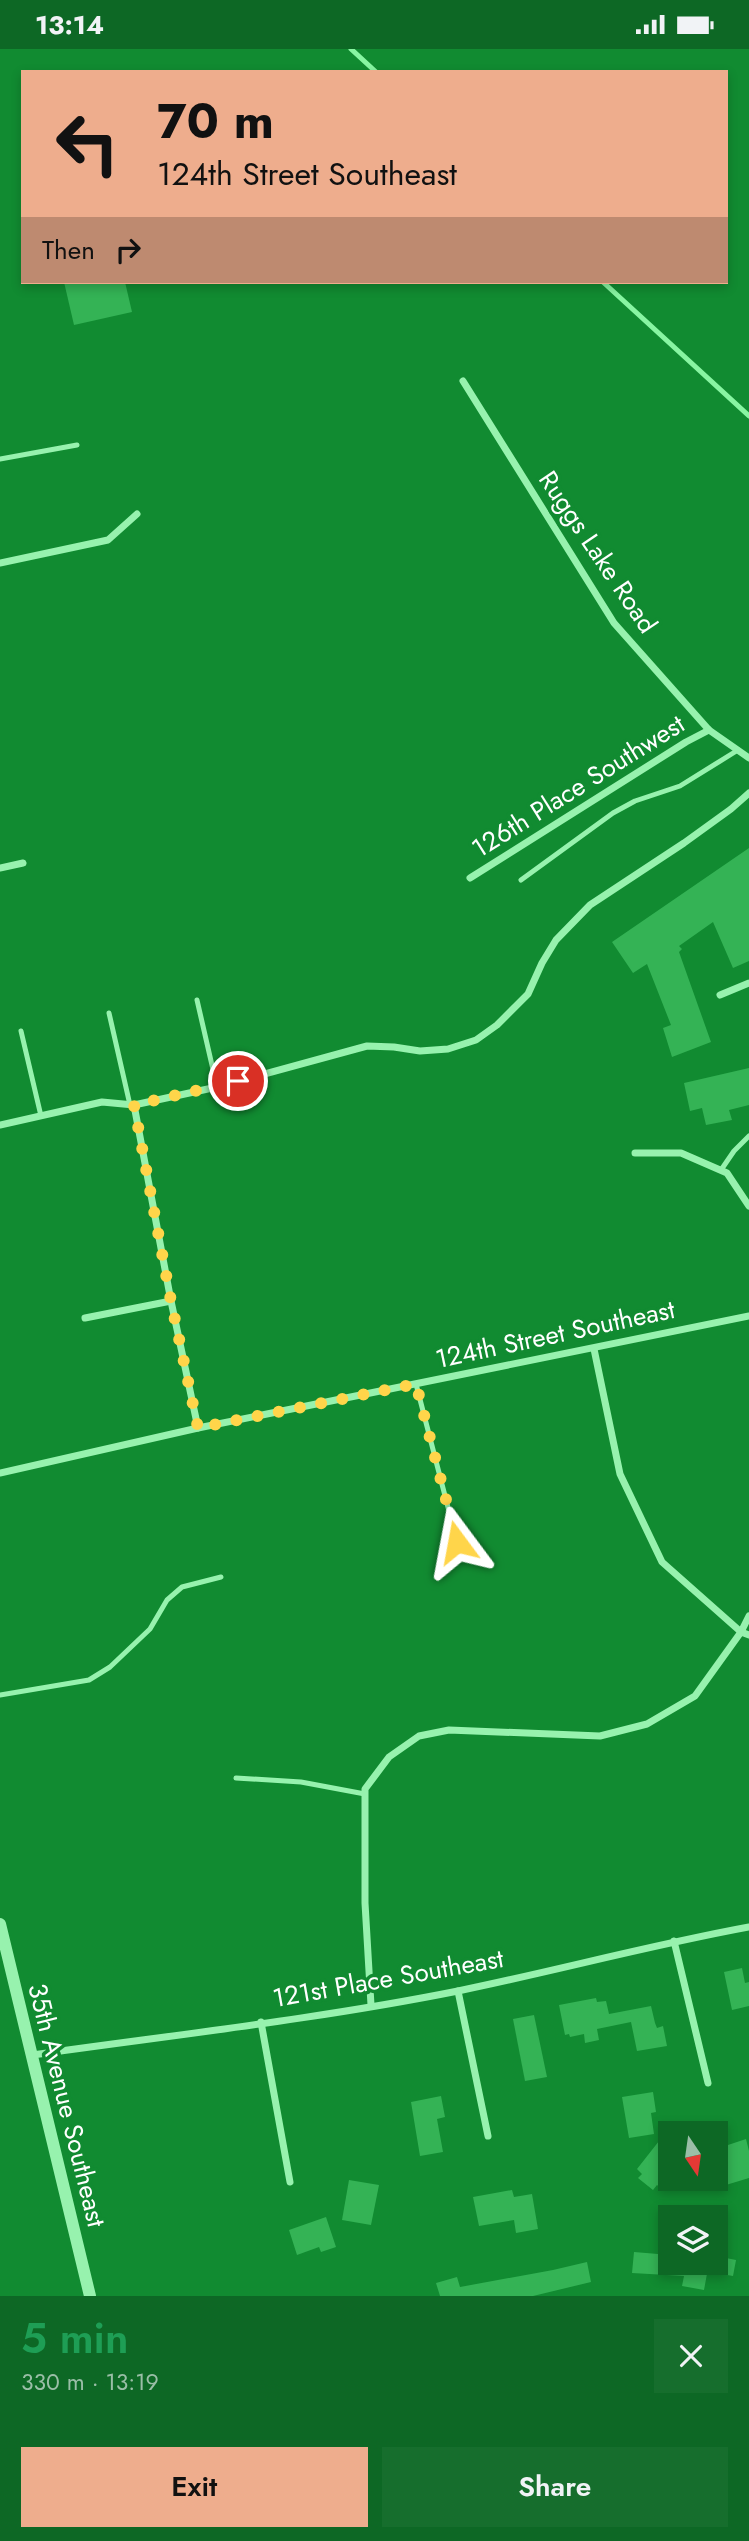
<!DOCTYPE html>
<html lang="en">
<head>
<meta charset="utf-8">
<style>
	:root { --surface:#0d6825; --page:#166e2d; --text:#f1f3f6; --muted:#9abea7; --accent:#eead8d }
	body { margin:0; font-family:Jost,sans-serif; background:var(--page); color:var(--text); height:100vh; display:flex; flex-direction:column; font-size:26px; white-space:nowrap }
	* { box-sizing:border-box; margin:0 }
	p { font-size:23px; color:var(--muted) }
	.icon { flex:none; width:38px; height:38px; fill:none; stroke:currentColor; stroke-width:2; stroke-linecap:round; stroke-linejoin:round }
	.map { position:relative; height:2247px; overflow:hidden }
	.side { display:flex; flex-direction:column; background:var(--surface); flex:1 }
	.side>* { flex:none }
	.top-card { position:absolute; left:21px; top:21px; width:707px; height:214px; border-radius:0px; box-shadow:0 4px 10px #0003; background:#eead8d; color:#111; overflow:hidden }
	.needle { width:46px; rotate:167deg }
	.controls { position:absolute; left:658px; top:2072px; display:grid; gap:14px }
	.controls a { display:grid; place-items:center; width:70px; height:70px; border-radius:0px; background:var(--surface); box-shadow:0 4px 10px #0003; font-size:35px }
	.pin { position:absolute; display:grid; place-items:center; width:60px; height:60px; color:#fff; margin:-30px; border:4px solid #fff; border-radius:50%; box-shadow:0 2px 7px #0007 }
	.me { position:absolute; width:77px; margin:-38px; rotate:347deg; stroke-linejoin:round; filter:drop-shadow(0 0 5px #0008) }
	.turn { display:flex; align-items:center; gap:24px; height:147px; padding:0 21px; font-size:32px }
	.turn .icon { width:91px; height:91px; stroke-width:2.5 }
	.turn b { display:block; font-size:49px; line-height:60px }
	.then { display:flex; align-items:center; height:66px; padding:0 21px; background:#0003; gap:14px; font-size:26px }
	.round { display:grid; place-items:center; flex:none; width:74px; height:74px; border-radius:0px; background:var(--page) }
	.head { display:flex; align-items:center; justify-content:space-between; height:119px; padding:0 21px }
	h1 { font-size:42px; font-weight:600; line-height:52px; color:#1e9e55 }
	.button { display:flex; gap:14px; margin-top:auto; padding:14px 21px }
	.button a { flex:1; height:80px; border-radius:0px; background:var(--accent); color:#111; font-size:28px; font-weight:600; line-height:80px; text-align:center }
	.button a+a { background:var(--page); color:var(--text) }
	.status { display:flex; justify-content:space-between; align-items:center; height:49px; padding:0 35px; background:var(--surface); direction:ltr }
	.status svg { height:19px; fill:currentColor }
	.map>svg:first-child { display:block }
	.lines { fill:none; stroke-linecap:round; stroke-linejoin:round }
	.stream { stroke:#88f5a2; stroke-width:5 }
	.building { fill:#34b355 }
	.service { stroke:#97f2ae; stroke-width:5 }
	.minor { stroke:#97f2ae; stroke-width:7 }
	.tertiary { stroke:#97f2ae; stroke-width:12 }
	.route { stroke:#ffd54a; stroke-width:12; stroke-dasharray:0 21.6 }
	.labels { text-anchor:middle; stroke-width:7; stroke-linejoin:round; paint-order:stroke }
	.street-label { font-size:26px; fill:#fff; stroke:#118b31 }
</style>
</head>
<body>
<div class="status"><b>13:14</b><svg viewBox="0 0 49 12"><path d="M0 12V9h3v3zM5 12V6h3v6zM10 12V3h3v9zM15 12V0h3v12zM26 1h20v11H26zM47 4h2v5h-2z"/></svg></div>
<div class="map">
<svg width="749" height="2247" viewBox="0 0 749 2247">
	<rect width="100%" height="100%" fill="#118b31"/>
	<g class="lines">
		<g class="stream">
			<polyline points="351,0 376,23"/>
			<polyline points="603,233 749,367"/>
		</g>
	</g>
	<g class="building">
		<polygon points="64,233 125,233 132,263 74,276"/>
		<polygon points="749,799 749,912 733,919 713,873 679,897 682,900 679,903 711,993 672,1008 663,979 671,976 647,915 633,924 612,893"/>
		<polygon points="749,1019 749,1056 729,1061 732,1071 706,1076 702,1059 690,1062 684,1034"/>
		<polygon points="742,1919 745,1934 749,1933 749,1957 732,1961 724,1923"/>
		<polygon points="596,1949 597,1953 606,1952 609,1965 651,1957 655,1974 657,1979 663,1977 667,1997 637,2002 631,1973 597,1980 599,1991 585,1994 584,1985 570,1988 569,1985 565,1986 559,1956"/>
		<polygon points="534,1966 547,2028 525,2032 513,1970"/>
		<polygon points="653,2043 656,2063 651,2064 654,2085 629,2089 622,2048"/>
		<polygon points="441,2047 445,2068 437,2070 443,2103 420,2107 411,2053"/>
		<polygon points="746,2090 749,2102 749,2129 716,2139 716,2100"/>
		<polygon points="659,2092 670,2101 670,2132 663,2141 657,2136 653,2141 638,2129 642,2125 637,2120"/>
		<polygon points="349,2131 379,2136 371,2176 342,2171"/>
		<polygon points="512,2141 514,2148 532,2145 538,2180 516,2184 514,2171 479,2177 473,2148"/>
		<polygon points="326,2168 336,2198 321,2203 319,2198 297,2206 289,2181"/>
		<polygon points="634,2203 670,2206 669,2214 709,2214 704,2241 682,2237 684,2227 632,2224"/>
		<polygon points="716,2207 736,2211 733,2227 716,2224"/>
		<polygon points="587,2213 591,2233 533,2247 440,2247 436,2234 457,2228 460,2238 553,2221"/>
	</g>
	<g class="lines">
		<g class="service">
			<polyline points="0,410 77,396"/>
			<polyline points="521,831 613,764 635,752 680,737 738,701"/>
			<polyline points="197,951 217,1038"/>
			<polyline points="109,964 130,1056"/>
			<polyline points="21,982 41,1067"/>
			<polyline points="721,1121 734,1102 749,1087"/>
			<polyline points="416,1335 457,1493"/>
			<polyline points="0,1646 89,1631 110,1618 150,1580 167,1551 182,1538 221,1528"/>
			<polyline points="236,1729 301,1733 365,1745"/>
		</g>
		<g class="minor">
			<polyline points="463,332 614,574 709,681 749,709"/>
			<polyline points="0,514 108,491 137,465"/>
			<polyline points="0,819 23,814"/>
			<polyline points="470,829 686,693 709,681"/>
			<polyline points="720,946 749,934"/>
			<polyline points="134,1056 171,1252 198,1379"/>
			<polyline points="0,1076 102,1053 134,1056 217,1038 367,997 394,998 420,1002 448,1000 476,991 497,976 528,945 542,914 556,891 590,856 684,794 731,760 749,744"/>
			<polyline points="635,1104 681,1104 727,1124 749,1157"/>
			<polyline points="85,1269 171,1252"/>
			<polyline points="594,1300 620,1425 662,1513 741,1583 749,1567"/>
			<polyline points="0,1424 198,1379 749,1267"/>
			<polyline points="674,1892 708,2034"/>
			<polyline points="458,1942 488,2087"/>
			<polyline points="371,1956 365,1854 365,1740 389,1708 419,1687 449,1681 600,1687 647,1675 695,1647 741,1583 749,1586"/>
			<polyline points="261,1973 290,2133"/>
			<path d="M32,2006C174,1986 318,1970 458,1942C555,1922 651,1896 749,1878"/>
		</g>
		<polyline class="tertiary" points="0,1875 90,2247"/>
	</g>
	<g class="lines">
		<polyline class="route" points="238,1032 134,1056 171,1252 198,1379 416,1335 457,1493"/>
	</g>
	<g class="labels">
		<g class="street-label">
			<text transform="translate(598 503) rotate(56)" y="9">Ruggs Lake Road</text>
			<text transform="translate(578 737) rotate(-32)" y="9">126th Place Southwest</text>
			<text transform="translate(555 1285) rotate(-12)" y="9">124th Street Southeast</text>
			<text transform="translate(388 1929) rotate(-10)" y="9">121st Place Southeast</text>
			<text transform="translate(67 2056) rotate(76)" y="9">35th Avenue Southeast</text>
		</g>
	</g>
</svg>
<div class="controls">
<a><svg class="needle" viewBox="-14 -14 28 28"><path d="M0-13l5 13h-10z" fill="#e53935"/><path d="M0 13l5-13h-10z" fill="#9abea7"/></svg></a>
<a><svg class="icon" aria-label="layers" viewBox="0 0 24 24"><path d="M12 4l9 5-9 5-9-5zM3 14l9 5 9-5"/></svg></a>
</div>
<div class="pin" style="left:238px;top:1032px;background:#d93025"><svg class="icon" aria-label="arrive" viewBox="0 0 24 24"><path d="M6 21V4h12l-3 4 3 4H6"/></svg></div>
<svg class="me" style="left:457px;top:1493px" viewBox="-20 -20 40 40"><path d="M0-17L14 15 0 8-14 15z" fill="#ffd54a" stroke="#fff" stroke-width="4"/></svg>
<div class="top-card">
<div class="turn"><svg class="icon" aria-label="left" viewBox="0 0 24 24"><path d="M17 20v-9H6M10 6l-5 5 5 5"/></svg><div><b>70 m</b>124th Street Southeast</div></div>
<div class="then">Then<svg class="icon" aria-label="right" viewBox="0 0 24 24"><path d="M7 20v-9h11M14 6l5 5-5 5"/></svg></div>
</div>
</div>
<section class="side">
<div class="head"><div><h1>5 min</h1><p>330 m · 13:19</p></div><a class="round"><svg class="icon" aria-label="close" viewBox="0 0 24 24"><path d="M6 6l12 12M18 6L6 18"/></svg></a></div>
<div class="button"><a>Exit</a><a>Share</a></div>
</section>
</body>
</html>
